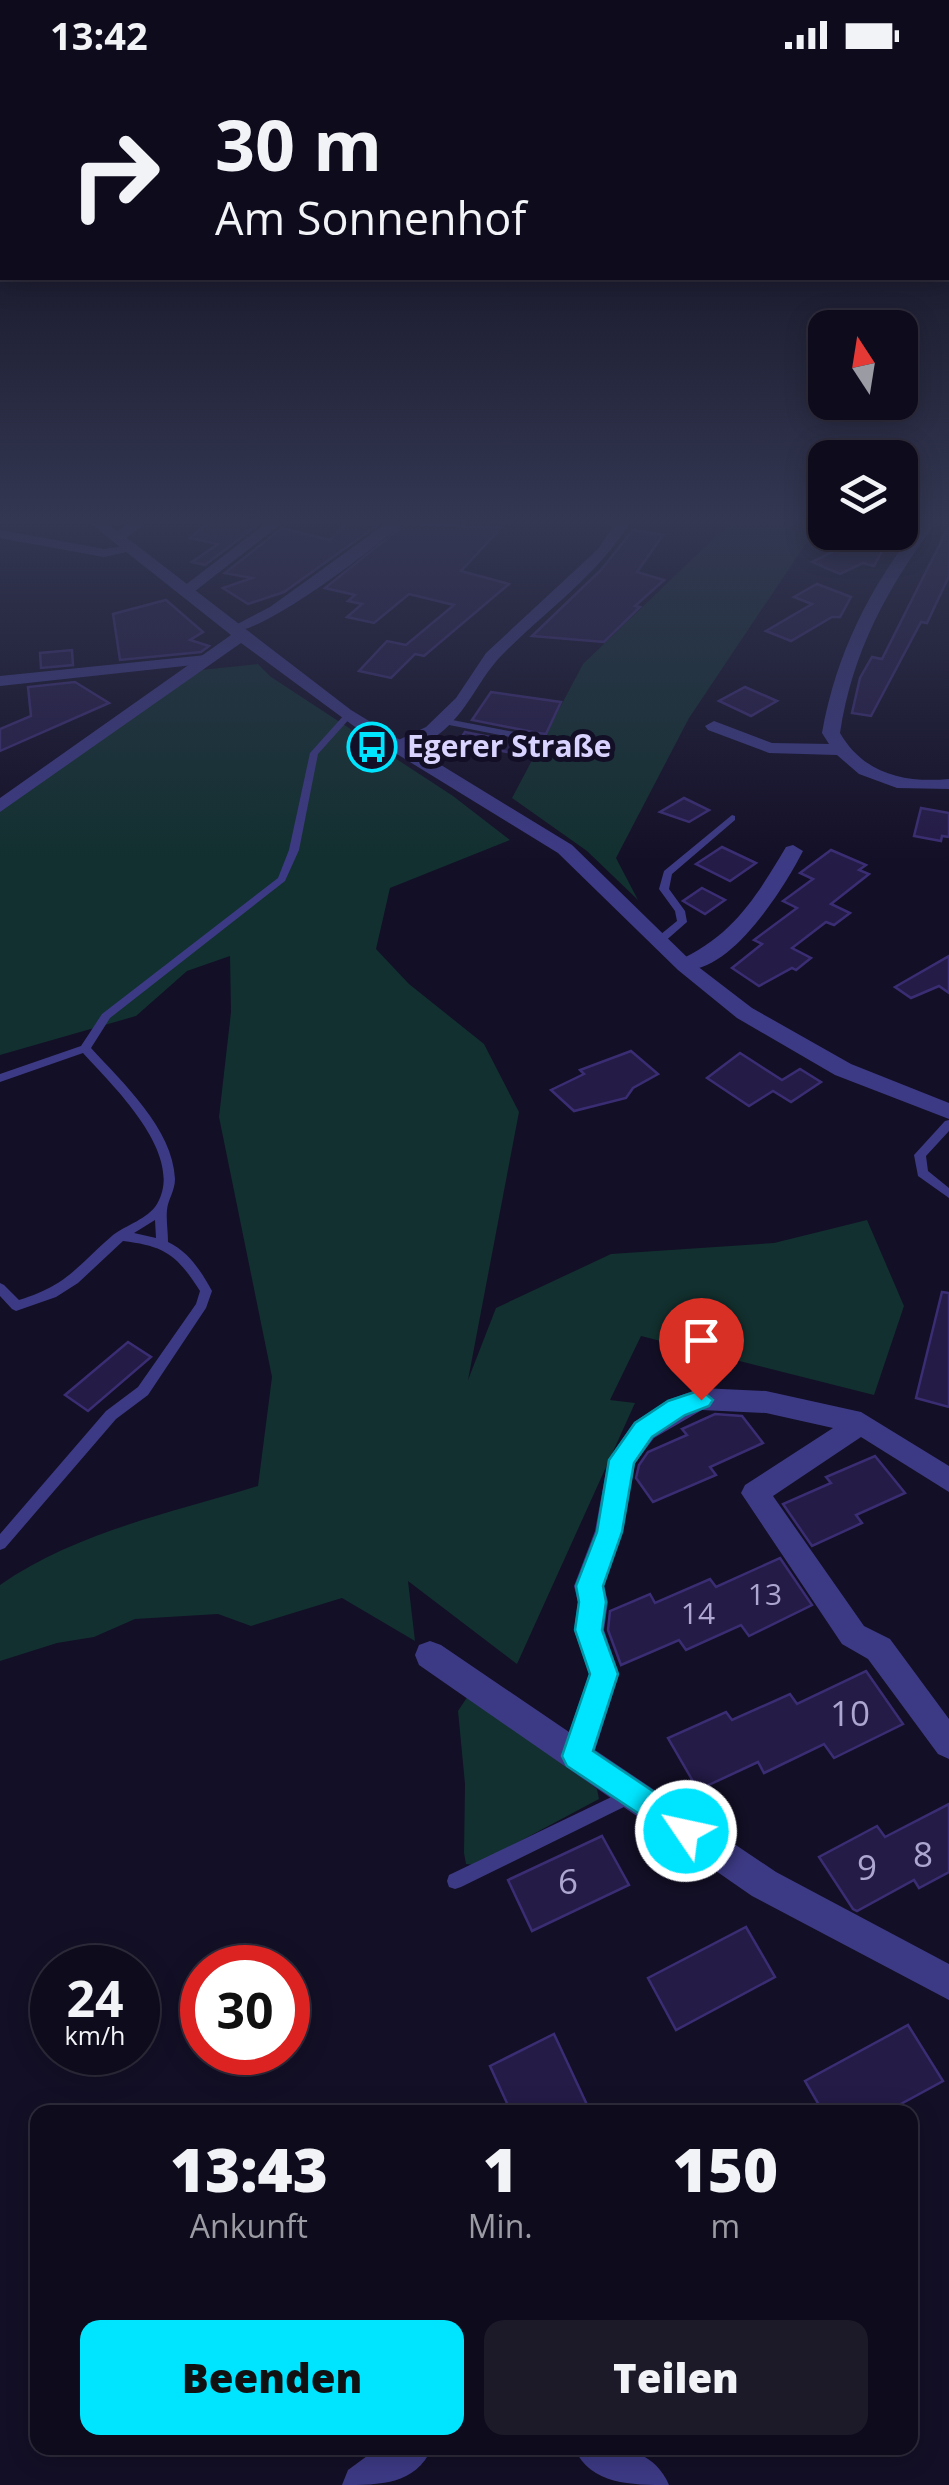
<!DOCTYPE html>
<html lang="de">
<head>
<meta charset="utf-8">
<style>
	:root { --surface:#0e0b1c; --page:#1c1929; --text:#f1f3f6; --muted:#9b9ba3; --line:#2e2b3b; --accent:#00e5ff }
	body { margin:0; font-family:"Open Sans",sans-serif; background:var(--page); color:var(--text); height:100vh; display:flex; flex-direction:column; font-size:38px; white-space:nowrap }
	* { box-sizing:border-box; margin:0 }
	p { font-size:32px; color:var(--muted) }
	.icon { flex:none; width:55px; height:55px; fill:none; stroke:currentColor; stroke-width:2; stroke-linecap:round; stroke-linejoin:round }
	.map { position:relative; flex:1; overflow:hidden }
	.details { position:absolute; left:30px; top:2035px; width:888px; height:350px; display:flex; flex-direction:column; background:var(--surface); border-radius:20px; box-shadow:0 5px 25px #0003,0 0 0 2px var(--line) }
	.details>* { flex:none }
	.top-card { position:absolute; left:0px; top:0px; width:950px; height:210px; box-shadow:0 5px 25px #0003,0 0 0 2px var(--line); background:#0e0b1c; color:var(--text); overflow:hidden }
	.needle { width:65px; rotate:348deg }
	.buttons { position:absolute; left:808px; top:240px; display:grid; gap:20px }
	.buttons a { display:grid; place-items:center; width:110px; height:110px; border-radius:20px; background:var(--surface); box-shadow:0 5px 25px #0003,0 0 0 2px var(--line); font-size:50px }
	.speed { position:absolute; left:30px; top:1875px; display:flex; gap:20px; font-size:50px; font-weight:700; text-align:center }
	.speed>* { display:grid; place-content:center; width:130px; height:130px; border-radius:50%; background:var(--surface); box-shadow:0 5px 25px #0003,0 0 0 2px var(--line); line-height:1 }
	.speed small { font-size:25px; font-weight:400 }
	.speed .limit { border:15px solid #d22; background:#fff; color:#111 }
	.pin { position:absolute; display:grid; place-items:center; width:85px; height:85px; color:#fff; margin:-102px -42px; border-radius:50% 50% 50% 0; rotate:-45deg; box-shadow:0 0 10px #0007 }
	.pin .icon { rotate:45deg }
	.me { position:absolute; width:110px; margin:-55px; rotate:304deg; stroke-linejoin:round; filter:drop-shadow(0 0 8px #0008) }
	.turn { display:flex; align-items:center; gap:35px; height:210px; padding:0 50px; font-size:45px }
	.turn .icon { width:130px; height:130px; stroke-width:2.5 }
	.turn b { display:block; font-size:70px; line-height:85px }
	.eta { display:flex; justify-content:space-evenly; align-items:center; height:170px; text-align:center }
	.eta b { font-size:60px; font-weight:800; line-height:70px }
	.primary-button { display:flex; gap:20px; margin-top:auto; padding:20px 50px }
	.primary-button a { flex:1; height:115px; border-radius:20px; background:var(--accent); color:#111; font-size:40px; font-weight:800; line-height:115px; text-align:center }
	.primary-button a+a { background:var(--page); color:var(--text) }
	.status { display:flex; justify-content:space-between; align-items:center; height:70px; padding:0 50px; background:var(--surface); direction:ltr }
	.status svg { height:28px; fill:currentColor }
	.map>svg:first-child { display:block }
	.green { fill:#12302f }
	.building { fill:#241b47; stroke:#3b2d73; stroke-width:2.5 }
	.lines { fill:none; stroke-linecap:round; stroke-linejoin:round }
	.service { fill:#3d3a85; fill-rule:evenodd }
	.minor { fill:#3d3a85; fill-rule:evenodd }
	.tertiary { fill:#3d3a85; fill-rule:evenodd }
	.route { fill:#00e5ff; stroke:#0095a6; stroke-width:2.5 }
	.labels { text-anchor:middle; stroke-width:10; stroke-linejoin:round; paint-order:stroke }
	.far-poi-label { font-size:30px; font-weight:bold; fill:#d9d4ff; stroke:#130f26; text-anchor:start }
	.number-label { font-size:30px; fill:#aca6d1 }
	.near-number-label { font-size:35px; fill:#aca6d1 }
</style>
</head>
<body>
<div class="status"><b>13:42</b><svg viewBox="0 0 49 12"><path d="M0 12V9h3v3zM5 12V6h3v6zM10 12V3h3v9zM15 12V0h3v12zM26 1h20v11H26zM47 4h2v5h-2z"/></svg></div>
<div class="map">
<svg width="949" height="2415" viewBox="0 0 949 2415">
	<rect width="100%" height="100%" fill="#130f26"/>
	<g class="green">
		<polygon points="729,454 819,454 689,648 616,788 638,830 587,781 512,728 583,594"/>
		<path d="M258,594L271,607L453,726L510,770L390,818L376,879L409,914L484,974L519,1042L468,1310L496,1238L611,1184L774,1173L867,1150L904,1236L874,1325L641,1266L610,1330L635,1333L517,1594L408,1511L415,1571L342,1528L251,1556L218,1544L135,1549L94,1567L57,1573L0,1591V1515C76,1462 171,1443 258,1416L272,1307L219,1047L231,942L230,886L187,901L136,946L0,985V734L191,601Z"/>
		<polygon points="472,1620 597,1719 599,1729 475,1795 466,1794 464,1783 465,1714 458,1641"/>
	</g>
	<g class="building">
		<polygon points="207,454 259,454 205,495 192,492 218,474 190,468"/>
		<polygon points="346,454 379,454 284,522 248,534 223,518 252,508 225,503 282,458 330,470"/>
		<polygon points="405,454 501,458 461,501 509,514 424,586 415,584 391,608 359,601 387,571 406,575 454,535 409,524 374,553 347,547 362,534 348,531 355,525 325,518"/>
		<polygon points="949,456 949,506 927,553 921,552 871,646 852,643 860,608 872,587 882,589"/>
		<polygon points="633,460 663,465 637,502 664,510 635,536 640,537 604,572 532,566 601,500"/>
		<polygon points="869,464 888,470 874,496 863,493 840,504 812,492"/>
		<polygon points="817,514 851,527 840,547 832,547 791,571 766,561 812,534 794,527"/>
		<polygon points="166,530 203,562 190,570 209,576 201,582 120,590 113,544"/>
		<polygon points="72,580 73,595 41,598 40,583"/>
		<polygon points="75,612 109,633 0,681 0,659 31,646 28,617"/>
		<polygon points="745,617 777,631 751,646 719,631"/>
		<polygon points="491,622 561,632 546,664 538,663 472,650"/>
		<polygon points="465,662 525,674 519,684 458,673"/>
		<polygon points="684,728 709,740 689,752 660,742"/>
		<polygon points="921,738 949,743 949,767 942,766 941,771 914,766"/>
		<polygon points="722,777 756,793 730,811 696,794"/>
		<polygon points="831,780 866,795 859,800 869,804 831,834 850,843 834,855 826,852 792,878 811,888 796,900 792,898 759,916 732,898 762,874 754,870 797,838 783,831 813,809 800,803"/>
		<polygon points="702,818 725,830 705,844 683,831"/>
		<polygon points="949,886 949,923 939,916 911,928 895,917"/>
		<polygon points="631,981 658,1004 633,1018 626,1028 574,1041 551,1020 584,1004 580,1000"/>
		<polygon points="740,983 782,1010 800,999 821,1012 791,1032 773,1021 749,1036 707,1008"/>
		<polygon points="942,1222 949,1223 949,1337 916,1328"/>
		<polygon points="128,1272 151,1287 88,1341 65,1325"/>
		<polygon points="715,1344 742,1346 763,1373 710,1397 716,1405 653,1432 636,1408 639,1395 648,1382 687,1365 682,1359"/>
		<polygon points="875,1386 905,1423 856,1445 862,1453 812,1476 783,1434 831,1413 826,1407"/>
		<polygon points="780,1488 812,1535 749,1566 741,1555 686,1580 679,1570 621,1595 608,1560 610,1541 650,1524 655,1533 710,1509 716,1517"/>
		<polygon points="866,1601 903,1654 834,1688 824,1674 764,1703 758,1692 698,1720 668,1668 726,1642 732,1650 790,1624 797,1634"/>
		<polygon points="949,1734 949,1802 919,1818 914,1810 857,1841 853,1839 819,1787 877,1756 885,1767"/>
		<polygon points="602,1766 629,1815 532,1861 508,1810"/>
		<polygon points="746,1857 775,1907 676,1960 648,1908"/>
		<polygon points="908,1955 943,2011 886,2042 823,2042 805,2011"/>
		<polygon points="554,1964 588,2037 577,2042 511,2042 490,1996"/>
	</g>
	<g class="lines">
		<g class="service">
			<path d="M345,644L352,646L318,684L299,780L285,811L110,948L91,978C123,1013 173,1059 175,1109C175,1121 168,1129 167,1140C166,1150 168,1161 168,1172C189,1182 201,1201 212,1221L206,1238L148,1325L116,1349L5,1478L0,1480V1464L106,1341L138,1317L196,1234L200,1221C177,1185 165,1176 123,1171L78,1213L56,1227L16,1241L12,1239L0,1226V1213L4,1215L19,1230C68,1215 77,1196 113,1165C126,1155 148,1149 157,1134C186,1085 113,1016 83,983L0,1012V1004L81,976L102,944L278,808L289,780L310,683ZM155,1150L156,1168L134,1163Z"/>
			<polygon points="442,648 535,666 539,669 535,672 439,653 438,651"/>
			<polygon points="732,745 735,746 735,750 672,804 669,819 685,841 687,852 663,873 655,873 655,869 677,851 675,841 659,819 664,801"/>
			<polygon points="949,1050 949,1061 926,1086 928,1101 949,1118 949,1128 918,1106 914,1085 945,1051"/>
			<polygon points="628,1719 634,1722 636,1727 634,1732 461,1817 455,1819 449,1817 447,1811 449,1805"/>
		</g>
		<g class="minor">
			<polygon points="128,454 145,454 122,471 112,471 112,465"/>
			<polygon points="265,454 281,454 190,525 180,525 180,519"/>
			<path d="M385,454H401C380,475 248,576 226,560L270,537Z"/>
			<path d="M615,454H629C596,507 544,542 501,586C478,610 467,643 439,664C427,673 404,684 390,682V674L426,657L456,628L486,583L598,479Z"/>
			<path d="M920,454H935C887,518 852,583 840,663C864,704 904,713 949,709V719L897,718L859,704L837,685L769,683L708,660L705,656L714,651L772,673L829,674L822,663C836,584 870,516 920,454Z"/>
			<polygon points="0,460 104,479 133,475 140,479 104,487 0,468"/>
			<polygon points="206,585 212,587 212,593 0,616 0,606"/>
			<path d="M793,775L803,781C784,818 727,911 677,899V891C733,866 756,827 786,777Z"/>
			<polygon points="701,1318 766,1321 861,1342 949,1396 949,1422 861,1367 773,1426 864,1556 890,1569 949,1649 949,1689 938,1684 868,1589 842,1574 741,1423 745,1415 833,1358 766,1343 702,1340 654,1368 635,1393 623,1461 604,1516 608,1532 604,1560 619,1604 595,1680 776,1802 949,1894 949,1930 752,1826 419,1595 415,1585 419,1575 430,1571 441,1575 569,1662 589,1604 574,1560 578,1532 574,1516 595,1461 608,1390 634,1352 668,1330"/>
			<path d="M378,2378H432C415,2415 380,2415 342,2415L348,2400Z"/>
			<path d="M574,2378C611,2376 652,2375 669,2415C631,2415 591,2415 574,2378Z"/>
		</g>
		<polygon class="tertiary" points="91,454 107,454 135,474 351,640 572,775 692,892 752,938 851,994 949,1033 949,1049 835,1005 737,948 678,900 558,783 366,665 241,573 0,742 0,728 231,565"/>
	</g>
	<linearGradient id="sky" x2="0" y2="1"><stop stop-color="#0a0815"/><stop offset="0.57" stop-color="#333752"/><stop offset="1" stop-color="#333752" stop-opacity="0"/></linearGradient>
	<rect width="949" height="792" fill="url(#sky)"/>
	<polygon class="route" points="701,1320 713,1330 709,1336 685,1345 652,1367 634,1393 622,1462 603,1516 606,1532 602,1560 618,1604 593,1681 696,1750 701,1761 696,1771 686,1775 567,1696 562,1686 590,1604 575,1560 579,1532 576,1516 597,1462 609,1390 635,1353 668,1331"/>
	<defs>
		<g id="bus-ring" transform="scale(2.5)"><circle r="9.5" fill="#130f26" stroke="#00e5ff" stroke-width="1.5"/><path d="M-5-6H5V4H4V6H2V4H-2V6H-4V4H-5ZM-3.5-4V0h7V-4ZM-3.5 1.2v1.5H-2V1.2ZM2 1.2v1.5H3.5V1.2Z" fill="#00e5ff"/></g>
	</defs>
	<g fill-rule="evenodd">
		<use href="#bus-ring" x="372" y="677"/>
	</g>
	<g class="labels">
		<g class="far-poi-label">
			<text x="407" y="687">Egerer Straße</text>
		</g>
		<g class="number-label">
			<text x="765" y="1535">13</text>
			<text x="698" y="1554">14</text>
		</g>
		<g class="near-number-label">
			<text x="850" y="1656">10</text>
			<text x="923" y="1797">8</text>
			<text x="867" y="1810">9</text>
			<text x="568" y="1824">6</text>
		</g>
	</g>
</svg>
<div class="buttons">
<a><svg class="needle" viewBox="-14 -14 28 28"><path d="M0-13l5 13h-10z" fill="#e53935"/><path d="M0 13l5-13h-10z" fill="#9b9ba3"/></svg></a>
<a><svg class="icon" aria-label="layers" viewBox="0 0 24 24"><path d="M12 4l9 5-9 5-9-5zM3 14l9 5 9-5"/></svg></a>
</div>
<div class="speed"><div>24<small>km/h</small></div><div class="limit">30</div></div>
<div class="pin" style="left:701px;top:1330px;background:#d93025"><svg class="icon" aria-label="arrive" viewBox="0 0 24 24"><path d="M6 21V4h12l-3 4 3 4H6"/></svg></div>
<svg class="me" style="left:686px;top:1761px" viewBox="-20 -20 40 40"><circle r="17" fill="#00e5ff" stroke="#fff" stroke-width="3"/><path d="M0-11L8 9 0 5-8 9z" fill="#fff"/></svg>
<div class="top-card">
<div class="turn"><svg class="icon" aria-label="right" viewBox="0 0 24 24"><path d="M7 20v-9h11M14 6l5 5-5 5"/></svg><div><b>30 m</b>Am Sonnenhof</div></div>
</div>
<section class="details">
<div class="eta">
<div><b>13:43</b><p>Ankunft</p></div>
<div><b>1</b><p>Min.</p></div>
<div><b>150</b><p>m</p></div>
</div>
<div class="primary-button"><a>Beenden</a><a>Teilen</a></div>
</section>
</div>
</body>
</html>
